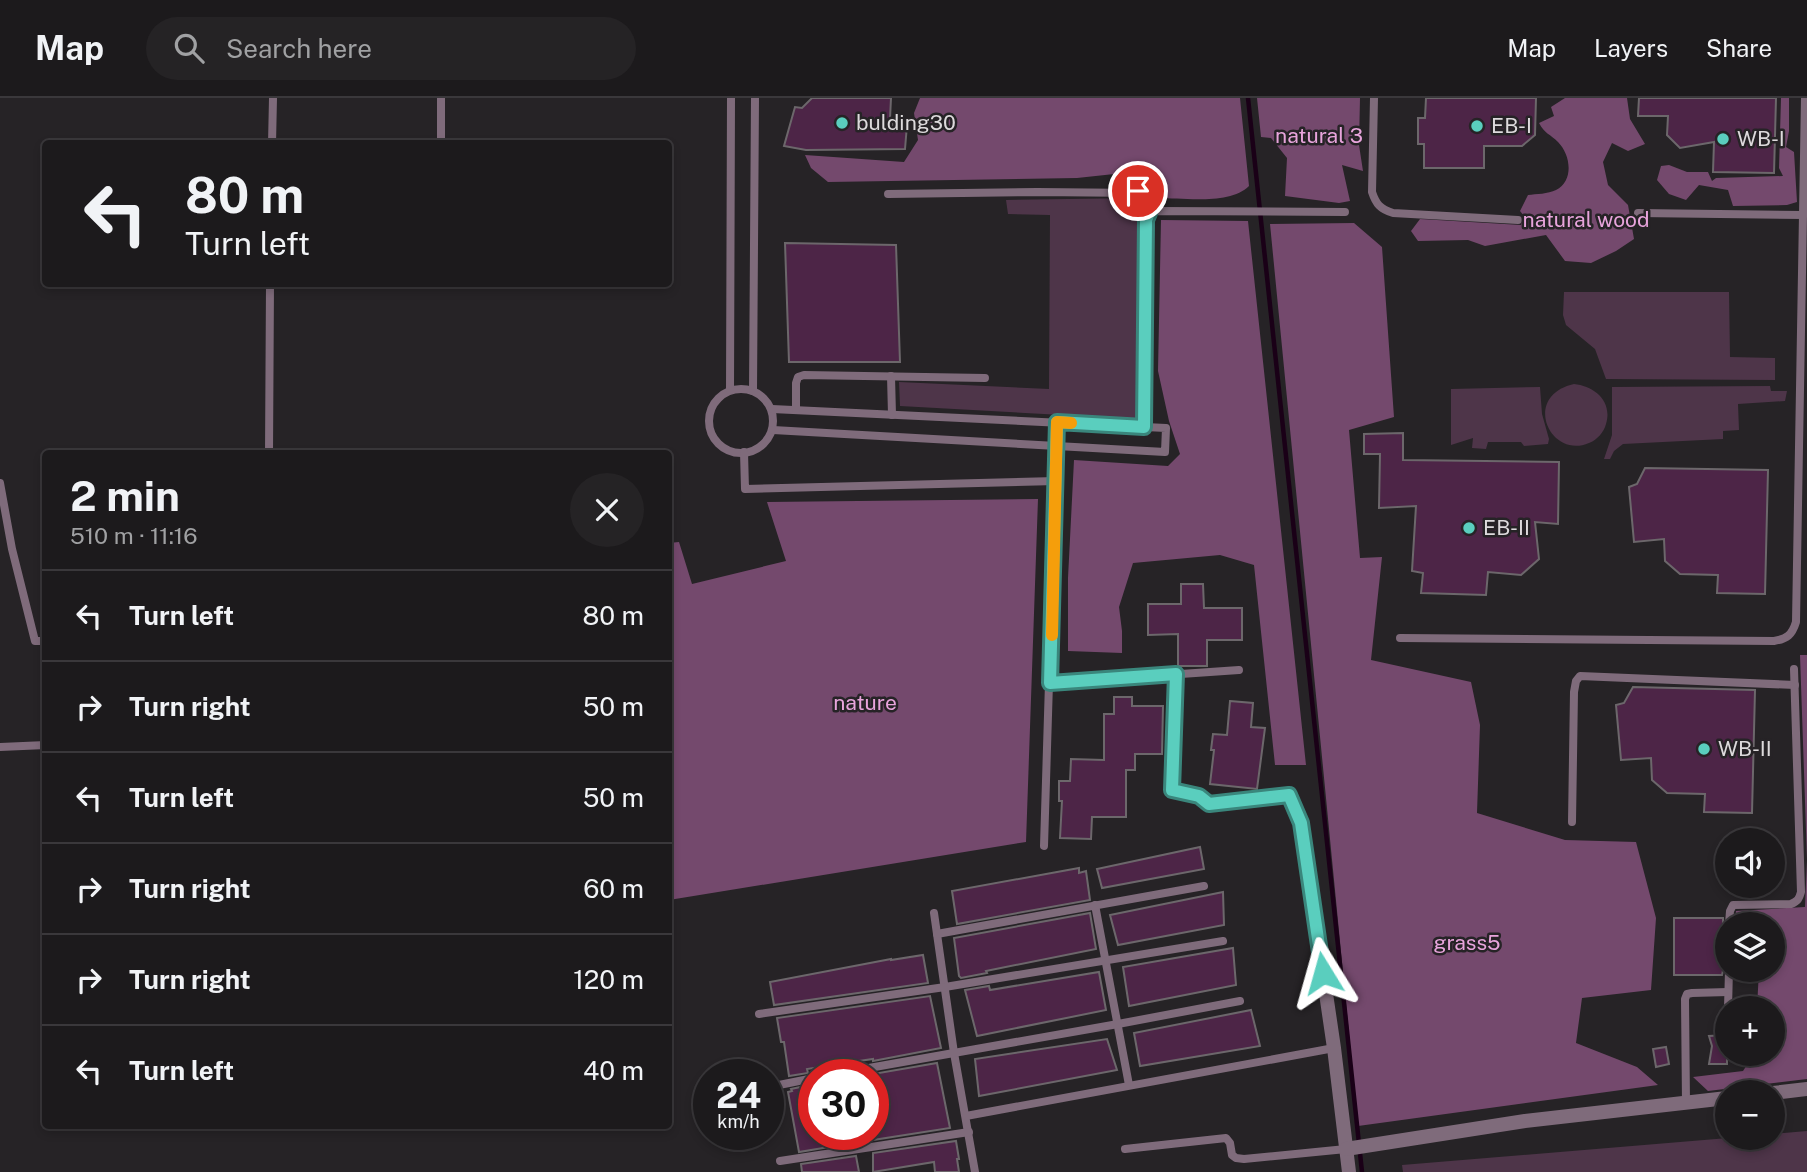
<!DOCTYPE html>
<html lang="en">
<head>
<meta charset="utf-8">
<style>
	:root { --surface:#1c1a1c; --page:#252325; --text:#f1f3f6; --muted:#a0a1a3; --line:#3a383b }
	body { margin:0; font-family:"Public Sans",sans-serif; background:var(--page); color:var(--text); height:100vh; display:flex; flex-direction:column; font-size:26px; white-space:nowrap }
	* { box-sizing:border-box; margin:0 }
	p { font-size:23px; color:var(--muted) }
	.icon { flex:none; width:38px; height:38px; fill:none; stroke:currentColor; stroke-width:2; stroke-linecap:round; stroke-linejoin:round }
	.map { position:relative; flex:1; overflow:hidden }
	.drawer { position:absolute; left:42px; top:352px; width:630px; height:679px; display:flex; flex-direction:column; background:var(--surface); border-radius:7px; box-shadow:0 4px 10px #0003,0 0 0 2px var(--line) }
	.drawer>* { flex:none }
	.guide { position:absolute; left:42px; top:42px; width:630px; height:147px; border-radius:7px; box-shadow:0 4px 10px #0003,0 0 0 2px var(--line); background:#1c1a1c; color:var(--text); overflow:hidden }
	.controls { position:absolute; left:1715px; top:730px; display:grid; gap:14px }
	.controls a { display:grid; place-items:center; width:70px; height:70px; border-radius:50%; background:var(--surface); box-shadow:0 4px 10px #0003,0 0 0 2px var(--line); font-size:35px }
	.speed { position:absolute; left:693px; top:961px; display:flex; gap:14px; font-size:35px; font-weight:700; text-align:center }
	.speed>* { display:grid; place-content:center; width:91px; height:91px; border-radius:50%; background:var(--surface); box-shadow:0 4px 10px #0003,0 0 0 2px var(--line); line-height:1 }
	.speed small { font-size:18px; font-weight:400 }
	.speed .limit { border:10px solid #d22; background:#fff; color:#111 }
	.pin { position:absolute; display:grid; place-items:center; width:60px; height:60px; color:#fff; margin:-30px; border:4px solid #fff; border-radius:50%; box-shadow:0 2px 7px #0007 }
	.me { position:absolute; width:77px; margin:-38px; rotate:352deg; stroke-linejoin:round; filter:drop-shadow(0 0 5px #0008) }
	.turn { display:flex; align-items:center; gap:24px; height:147px; padding:0 28px; font-size:32px }
	.turn .icon { width:91px; height:91px; stroke-width:2.5 }
	.turn b { display:block; font-size:49px; line-height:60px }
	.round { display:grid; place-items:center; flex:none; width:74px; height:74px; border-radius:37px; background:var(--page) }
	.headline { display:flex; align-items:center; justify-content:space-between; height:119px; padding:0 28px }
	h1 { font-size:42px; font-weight:700; line-height:52px }
	ul { padding:0; list-style:none }
	li { display:flex; align-items:center; gap:21px; height:91px; padding:0 28px; border-top:2px solid var(--line) }
	li div { flex:1 }
	li b { display:block; font-size:26px }
	li em { font-style:normal }
	header { display:flex; align-items:center; gap:42px; box-sizing:border-box; height:98px; padding:0 35px; background:var(--surface); border-bottom:2px solid var(--line) }
	header strong { font-size:33px }
	nav { display:flex; gap:38px; margin-inline-start:auto; font-size:24px }
	.search { width:490px; height:63px; background:var(--page); display:flex; align-items:center; gap:18px; box-sizing:border-box; padding:0 24px; border-radius:38px; color:var(--muted); font-size:26px }
	.map>svg:first-child { display:block }
	.green { fill:#4e3549 }
	.forest { fill:#74496d }
	.lines { fill:none; stroke-linecap:round; stroke-linejoin:round }
	.stream { stroke:#1a0017; stroke-width:4.5 }
	.building { fill:#4d2547; stroke:#6c676b; stroke-width:2 }
	.lane { stroke:#7f6b7b; stroke-width:8 }
	.street { stroke:#7f6b7b; stroke-width:14 }
	.route-casing { stroke:#3a867c; stroke-width:18 }
	.route { stroke:#5acebe; stroke-width:12 }
	.slow { stroke:#f59e0b; stroke-width:12 }
	.poi-dot { fill:#5acebe; stroke:#262326; stroke-width:2.5 }
	.labels { text-anchor:middle; stroke-width:5; stroke-linejoin:round; paint-order:stroke }
	.poi-label { font-size:21px; fill:#dddadc; stroke:#262326; text-anchor:start }
	.park-label { font-size:21px; fill:#e8a4dc; stroke:#262326 }
</style>
</head>
<body>
<header>
<strong>Map</strong>
<div class="search"><svg class="icon" aria-label="search" viewBox="0 0 24 24"><circle cx="10" cy="10" r="6"/><path d="M15 15l6 6"/></svg>Search here</div>
<nav><a>Map</a><a>Layers</a><a>Share</a></nav>
</header>
<div class="map">
<svg width="1807" height="1074" viewBox="0 0 1807 1074">
	<rect width="100%" height="100%" fill="#262326"/>
	<g class="green">
		<polygon points="1139,100 1136,321 900,308 899,284 1049,291 1050,117 1008,116 1006,102"/>
		<polygon points="1564,194 1729,194 1730,259 1775,260 1775,282 1606,281 1595,251 1566,227 1563,217"/>
		<path d="M1574,286C1594,288 1613,303 1606,326C1604,334 1597,342 1589,345C1550,362 1521,298 1574,286Z"/>
		<polygon points="1770,288 1771,293 1787,293 1785,303 1738,306 1739,332 1723,333 1723,341 1623,346 1614,353 1610,361 1604,361 1612,337 1612,289"/>
		<polygon points="1540,289 1542,316 1549,341 1548,346 1524,348 1521,344 1488,344 1486,351 1472,350 1473,340 1451,347 1451,291"/>
		<polygon points="1807,1033 1807,1074 1403,1074 1402,1067 1728,1040 1773,1040 1773,1036"/>
	</g>
	<g class="forest">
		<path d="M920,0H1240L1249,88C1230,107 1184,100 1158,100L1152,89L1133,74L1077,80L828,84L811,70L805,57L904,64L918,42L914,15Z"/>
		<polygon points="1257,0 1360,0 1359,47 1363,73 1342,67 1350,103 1339,105 1285,98 1287,60 1271,40 1261,39"/>
		<path d="M1565,0H1627L1630,21L1645,46L1628,53L1612,45L1603,64L1608,87L1628,107L1634,141L1616,153L1591,165L1565,163L1546,137L1485,148L1468,142L1418,143L1411,133L1420,121L1521,127L1524,118L1520,113L1528,97C1536,96 1548,96 1556,92C1574,83 1571,57 1558,44C1550,36 1545,36 1539,25L1554,18L1551,9Z"/>
		<polygon points="1781,0 1789,0 1789,33 1786,49 1794,54 1797,104 1787,107 1733,108 1728,92 1699,87 1686,102 1669,96 1657,82 1661,68 1669,67 1687,74 1708,74 1712,83 1716,80 1783,78 1779,70"/>
		<polygon points="1161,122 1248,123 1306,667 1275,667 1254,467 1220,457 1133,465 1119,509 1122,533 1122,555 1068,553 1068,480 1074,362 1168,368 1180,356 1169,323 1158,273"/>
		<polygon points="1354,125 1382,149 1394,319 1349,332 1360,460 1382,459 1371,562 1471,584 1480,627 1477,715 1565,742 1636,744 1656,820 1651,892 1582,900 1576,945 1637,969 1658,987 1358,1028 1270,126"/>
		<polygon points="1038,401 1026,744 669,802 669,445 679,444 692,486 786,463 767,404"/>
		<polygon points="1800,557 1807,557 1807,981 1708,993 1693,979 1743,973 1754,956 1773,956 1773,910 1757,910 1759,872 1773,872 1773,826 1735,826 1736,813 1805,809 1807,762"/>
	</g>
	<g class="lines">
		<polyline class="stream" points="1248,0 1362,1074"/>
	</g>
	<g class="building">
		<polygon points="812,0 891,0 890,21 893,22 893,29 907,27 905,51 806,52 784,48 795,9 802,10"/>
		<polygon points="1426,0 1536,0 1535,37 1522,48 1484,48 1484,70 1424,70 1424,46 1418,46 1418,20 1425,20"/>
		<polygon points="1639,0 1776,0 1774,75 1713,74 1714,44 1680,50 1667,37 1668,18 1638,18"/>
		<polygon points="785,145 896,147 900,264 789,264"/>
		<polygon points="1403,335 1403,362 1559,364 1558,426 1535,424 1539,461 1521,477 1488,474 1486,497 1421,495 1423,475 1412,473 1416,408 1379,410 1380,356 1364,356 1364,336"/>
		<polygon points="1645,370 1768,372 1765,496 1717,495 1718,477 1680,476 1665,463 1664,441 1634,444 1629,389 1637,386"/>
		<polygon points="1181,486 1203,486 1204,510 1242,510 1242,542 1207,542 1207,568 1178,568 1178,536 1148,537 1148,506 1181,506"/>
		<polygon points="1633,589 1755,592 1752,715 1704,714 1705,696 1667,695 1652,682 1651,660 1621,662 1616,607 1624,605"/>
		<polygon points="1114,599 1132,599 1132,608 1163,608 1162,656 1135,656 1135,672 1126,672 1126,719 1092,719 1091,741 1060,740 1062,703 1059,703 1059,683 1070,683 1071,661 1104,662 1104,616 1114,616"/>
		<polygon points="1230,603 1253,605 1251,629 1265,630 1257,691 1210,686 1214,652 1211,652 1213,636 1227,637"/>
		<polygon points="1200,749 1204,771 1102,790 1097,771"/>
		<polygon points="1079,770 1079,775 1086,773 1090,802 957,826 952,793"/>
		<polygon points="1223,794 1224,827 1118,847 1110,817"/>
		<polygon points="1090,815 1096,851 986,873 987,875 961,880 959,878 954,840"/>
		<polygon points="1674,820 1723,820 1724,868 1722,877 1674,877"/>
		<polygon points="1233,850 1236,887 1129,908 1123,869"/>
		<polygon points="923,857 928,885 774,907 770,884 891,861 891,862"/>
		<polygon points="1099,874 1106,912 977,938 965,892 989,888 990,892"/>
		<polygon points="930,898 941,950 873,963 873,961 852,964 807,971 808,975 789,978 784,944 781,944 777,920"/>
		<polygon points="1251,912 1260,948 1140,968 1134,935"/>
		<polygon points="1727,937 1727,966 1709,966 1712,948 1709,938"/>
		<polygon points="1107,941 1117,972 979,998 975,961"/>
		<polygon points="1666,949 1669,966 1656,969 1653,951"/>
		<polygon points="937,965 950,1030 873,1042 873,976"/>
		<polygon points="810,987 814,1007 814,1036 852,1036 853,1045 799,1054 788,994 792,993 791,991"/>
		<polygon points="956,1043 959,1061 957,1061 959,1074 935,1074 934,1064 873,1074 873,1055"/>
		<polygon points="856,1058 859,1074 802,1074 801,1066"/>
	</g>
	<g class="lines">
		<g class="lane">
			<path d="M1374,0L1372,94C1376,106 1380,111 1393,115L1518,122"/>
			<polyline points="272,46 273,0"/>
			<polyline points="441,46 441,0"/>
			<polyline points="888,96 1037,94 1141,95 1149,115 1146,122 1144,329"/>
			<polyline points="1149,115 1157,113 1345,114"/>
			<polyline points="1638,115 1803,117"/>
			<polyline points="891,278 892,317"/>
			<circle cx="741" cy="323" r="32"/>
			<polyline points="730,292 731,0"/>
			<polyline points="753,293 755,0"/>
			<polyline points="772,311 1166,330 1165,354 773,332"/>
			<polyline points="796,312 796,285 798,279 804,277 985,280"/>
			<polyline points="744,354 745,391 1056,383"/>
			<polyline points="269,355 270,186"/>
			<polyline points="0,385 12,451 35,543 46,543"/>
			<path d="M1400,540L1774,543C1787,541 1792,537 1796,524L1805,0"/>
			<polyline points="1176,576 1172,692 1199,698 1208,706 1289,697"/>
			<polyline points="1050,585 1239,572"/>
			<polyline points="0,649 46,647"/>
			<polyline points="1572,724 1574,594 1576,583 1580,578 1795,587"/>
			<polyline points="1044,748 1057,324"/>
			<polyline points="1095,807 1129,987"/>
			<polyline points="934,815 954,955 975,1074"/>
			<path d="M1729,826L1730,813L1733,807L1791,806C1798,803 1799,801 1801,794L1794,571"/>
			<polyline points="937,836 1204,788"/>
			<polyline points="1728,910 1729,872"/>
			<polyline points="759,916 945,889 1223,843"/>
			<polyline points="835,976 1118,926 1240,903"/>
			<polyline points="774,988 814,980"/>
			<polyline points="1686,1005 1685,901 1687,896 1692,895 1728,894"/>
			<polyline points="966,1018 1334,950"/>
			<polyline points="1125,1051 1226,1040 1230,1045 1232,1057 1236,1060 1244,1061 1346,1051"/>
			<polyline points="780,1063 969,1034"/>
		</g>
		<g class="street">
			<polyline points="1289,697 1301,725 1334,950 1349,1074"/>
			<polyline points="1773,995 1807,991"/>
			<polyline points="1346,1051 1525,1023 1727,1000"/>
		</g>
	</g>
	<g class="lines">
		<g class="route-casing">
			<polyline id="route" points="1138,93 1143,97 1149,115 1146,122 1144,329 1057,324 1050,585 1176,576 1172,692 1199,698 1209,706 1289,697 1301,725 1323,875"/>
		</g>
		<use href="#route" class="route"/>
		<polyline class="slow" points="1052,537 1057,324 1071,325"/>
	</g>
	<g class="poi-dot">
		<circle cx="842" cy="25" r="7"/>
		<circle cx="1477" cy="28" r="7"/>
		<circle cx="1723" cy="41" r="7"/>
		<circle cx="1469" cy="430" r="7"/>
		<circle cx="1704" cy="651" r="7"/>
	</g>
	<g class="labels">
		<g class="poi-label">
			<text x="856" y="32">bulding30</text>
			<text x="1491" y="35">EB-I</text>
			<text x="1737" y="48">WB-I</text>
			<text x="1483" y="437">EB-II</text>
			<text x="1718" y="658">WB-II</text>
		</g>
		<g class="park-label">
			<text x="1319" y="45">natural 3</text>
			<text x="1586" y="129">natural wood</text>
			<text x="865" y="612">nature</text>
			<text x="1467" y="852">grass5</text>
		</g>
	</g>
</svg>
<div class="controls">
<a><svg class="icon" aria-label="sound" viewBox="0 0 24 24"><path d="M4 9h4l5-4v14l-5-4H4zM17 9q2 3 0 6"/></svg></a>
<a><svg class="icon" aria-label="layers" viewBox="0 0 24 24"><path d="M12 4l9 5-9 5-9-5zM3 14l9 5 9-5"/></svg></a>
<a>+</a>
<a>−</a>
</div>
<div class="speed"><div>24<small>km/h</small></div><div class="limit">30</div></div>
<div class="pin" style="left:1138px;top:93px;background:#d93025"><svg class="icon" aria-label="arrive" viewBox="0 0 24 24"><path d="M6 21V4h12l-3 4 3 4H6"/></svg></div>
<svg class="me" style="left:1323px;top:875px" viewBox="-20 -20 40 40"><path d="M0-17L14 15 0 8-14 15z" fill="#5acebe" stroke="#fff" stroke-width="4"/></svg>
<div class="guide">
<div class="turn"><svg class="icon" aria-label="left" viewBox="0 0 24 24"><path d="M17 20v-9H6M10 6l-5 5 5 5"/></svg><div><b>80 m</b>Turn left</div></div>
</div>
<section class="drawer">
<div class="headline"><div><h1>2 min</h1><p>510 m · 11:16</p></div><a class="round"><svg class="icon" aria-label="close" viewBox="0 0 24 24"><path d="M6 6l12 12M18 6L6 18"/></svg></a></div>
<ul>
<li><svg class="icon" aria-label="left" viewBox="0 0 24 24"><path d="M17 20v-9H6M10 6l-5 5 5 5"/></svg><div><b>Turn left</b></div><em>80 m</em></li>
<li><svg class="icon" aria-label="right" viewBox="0 0 24 24"><path d="M7 20v-9h11M14 6l5 5-5 5"/></svg><div><b>Turn right</b></div><em>50 m</em></li>
<li><svg class="icon" aria-label="left" viewBox="0 0 24 24"><path d="M17 20v-9H6M10 6l-5 5 5 5"/></svg><div><b>Turn left</b></div><em>50 m</em></li>
<li><svg class="icon" aria-label="right" viewBox="0 0 24 24"><path d="M7 20v-9h11M14 6l5 5-5 5"/></svg><div><b>Turn right</b></div><em>60 m</em></li>
<li><svg class="icon" aria-label="right" viewBox="0 0 24 24"><path d="M7 20v-9h11M14 6l5 5-5 5"/></svg><div><b>Turn right</b></div><em>120 m</em></li>
<li><svg class="icon" aria-label="left" viewBox="0 0 24 24"><path d="M17 20v-9H6M10 6l-5 5 5 5"/></svg><div><b>Turn left</b></div><em>40 m</em></li>
</ul>
</section>
</div>
</body>
</html>
